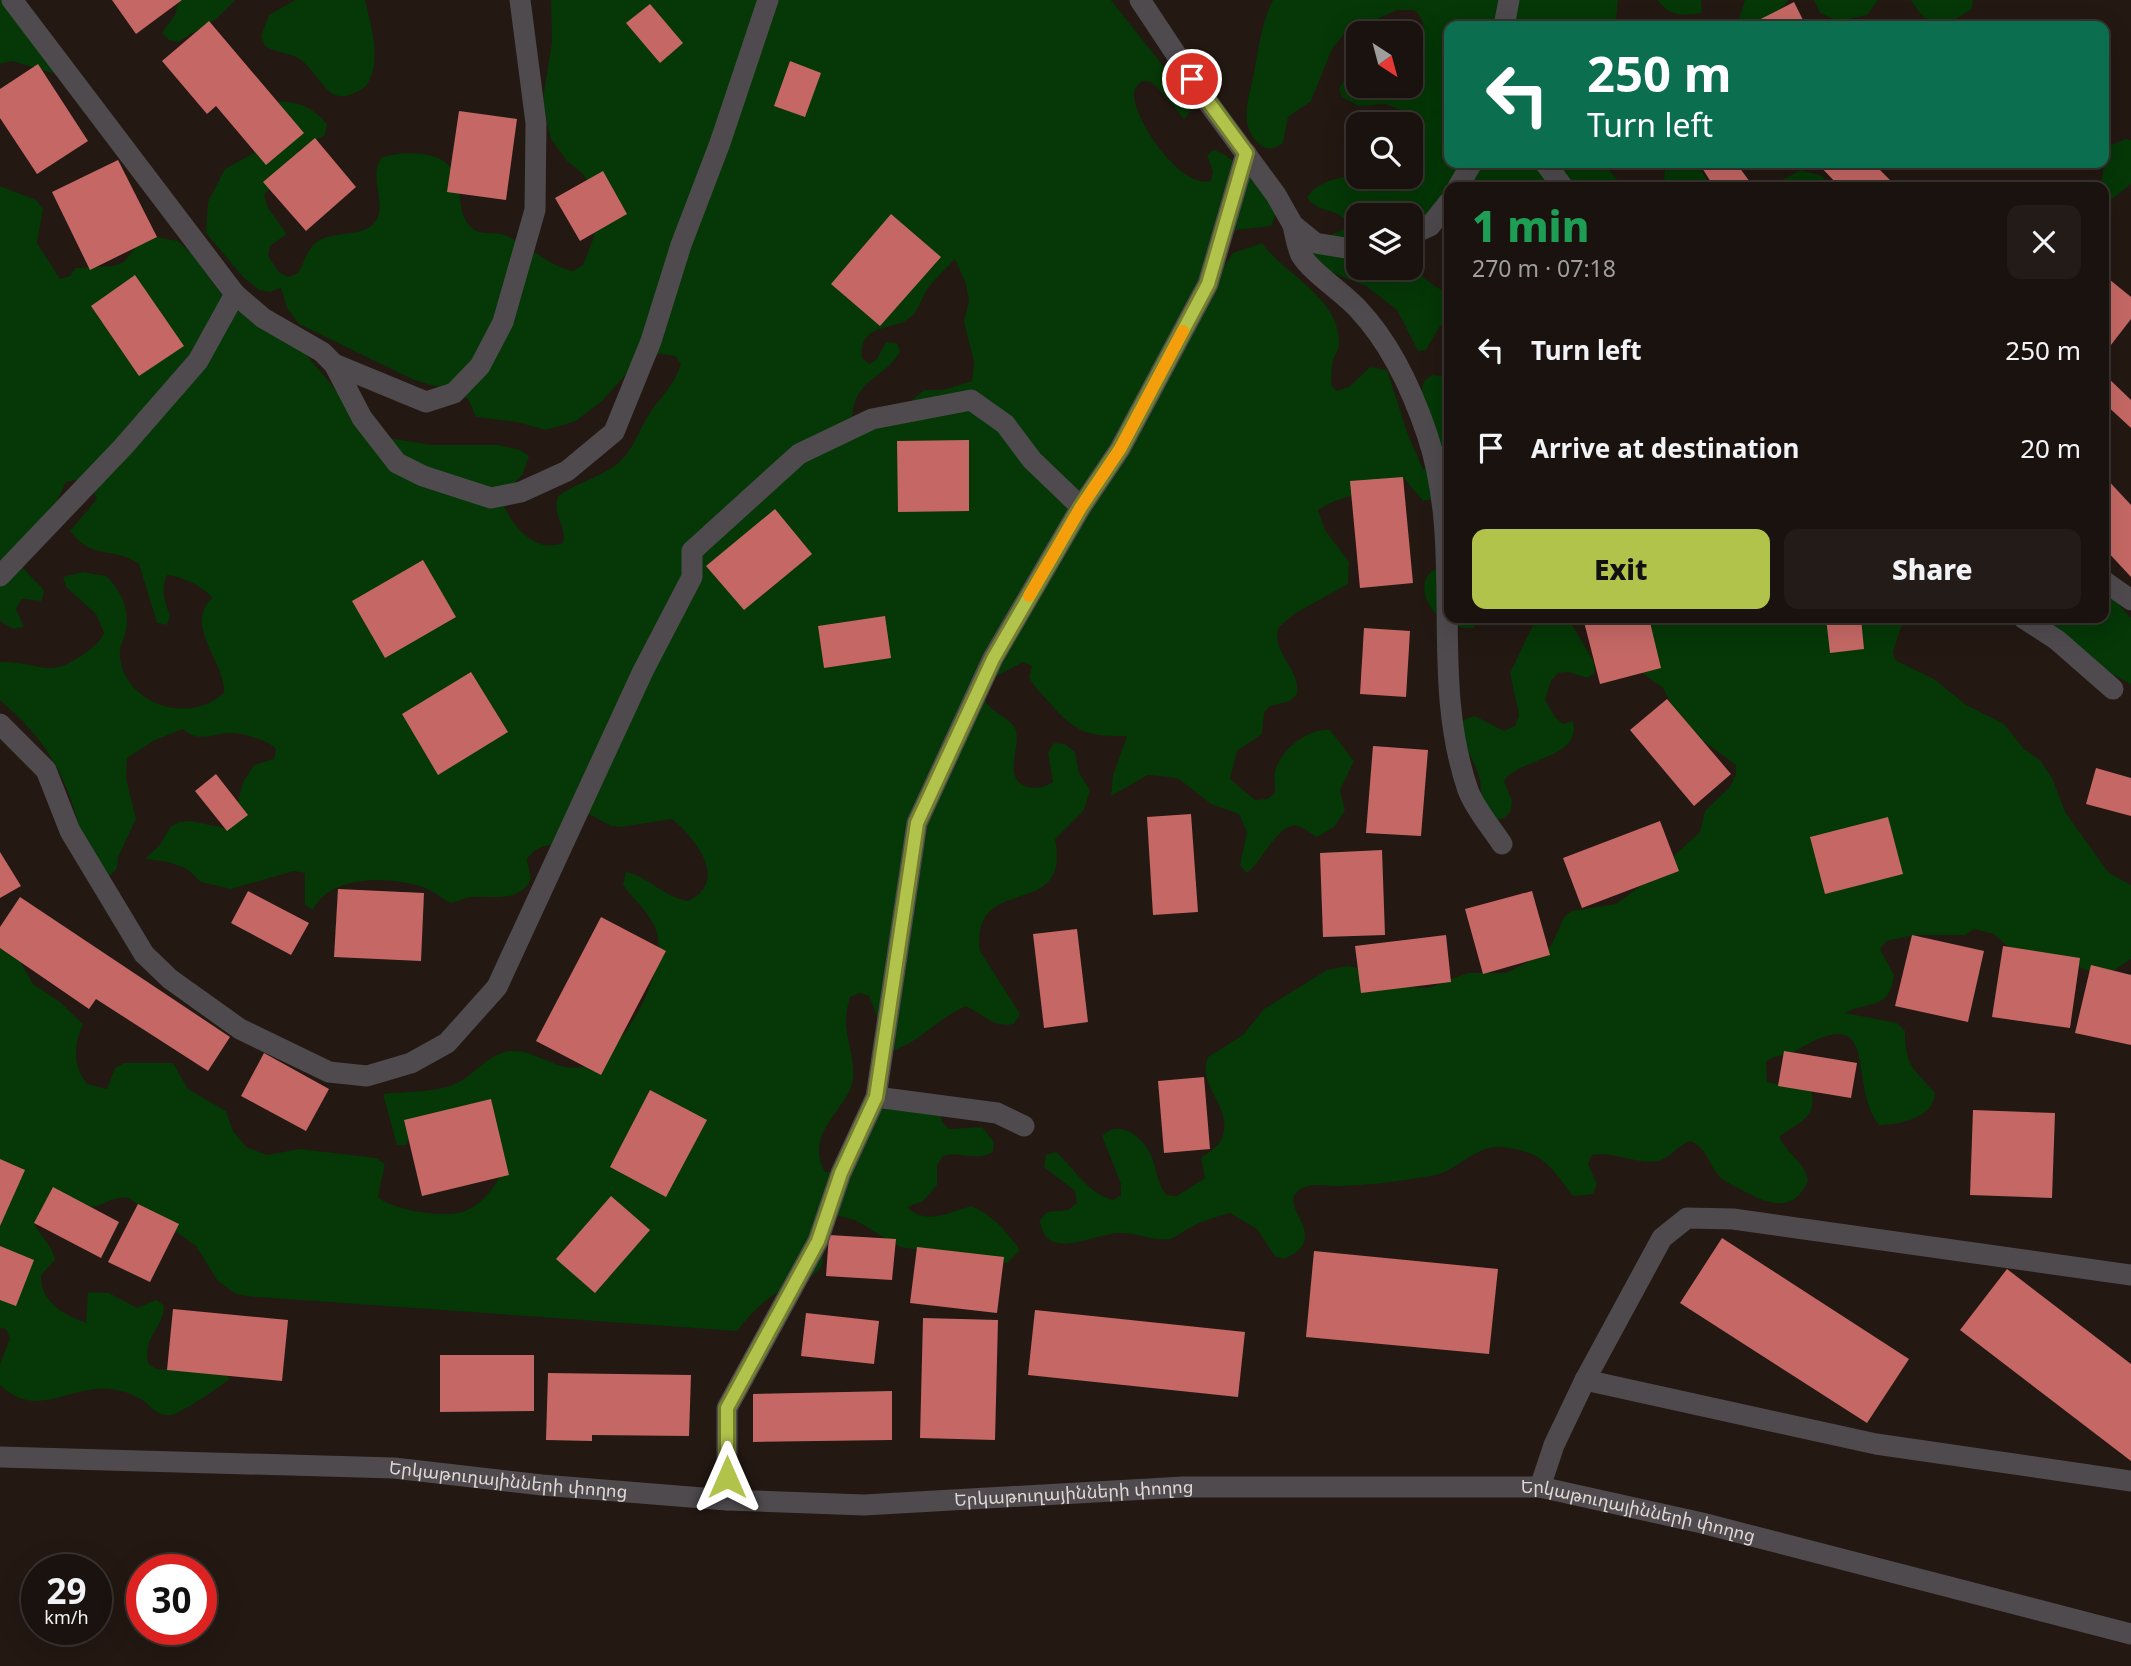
<!DOCTYPE html>
<html lang="en">
<head>
<meta charset="utf-8">
<style>
	:root { --surface:#1a120e; --page:#231b17; --text:#f1f3f6; --muted:#9f9e9e; --line:#38322e; --accent:#b2c34c }
	body { margin:0; font-family:"Noto Sans","Noto Sans Armenian",sans-serif; background:var(--page); color:var(--text); height:100vh; display:flex; flex-direction:column; font-size:26px; white-space:nowrap }
	* { box-sizing:border-box; margin:0 }
	p { font-size:23px; color:var(--muted) }
	.icon { flex:none; width:38px; height:38px; fill:none; stroke:currentColor; stroke-width:2; stroke-linecap:round; stroke-linejoin:round }
	.map { position:relative; flex:1; overflow:hidden }
	.panel { position:absolute; left:1444px; top:182px; width:665px; height:441px; display:flex; flex-direction:column; background:var(--surface); border-radius:14px; box-shadow:0 7px 28px #0002,0 0 0 2px var(--line) }
	.panel>* { flex:none }
	.guide { position:absolute; left:1444px; top:21px; width:665px; height:147px; border-radius:14px; box-shadow:0 7px 28px #0002,0 0 0 2px var(--line); background:#0b6e4f; color:#fff; overflow:hidden }
	.needle { width:46px; rotate:144deg }
	.buttons { position:absolute; left:1346px; top:21px; display:grid; gap:14px }
	.buttons a { display:grid; place-items:center; width:77px; height:77px; border-radius:14px; background:var(--surface); box-shadow:0 7px 28px #0002,0 0 0 2px var(--line); font-size:35px }
	.speed { position:absolute; left:21px; top:1554px; display:flex; gap:14px; font-size:35px; font-weight:700; text-align:center }
	.speed>* { display:grid; place-content:center; width:91px; height:91px; border-radius:50%; background:var(--surface); box-shadow:0 7px 28px #0002,0 0 0 2px var(--line); line-height:1 }
	.speed small { font-size:18px; font-weight:400 }
	.speed .limit { border:10px solid #d22; background:#fff; color:#111 }
	.pin { position:absolute; display:grid; place-items:center; width:60px; height:60px; color:#fff; margin:-30px; border:4px solid #fff; border-radius:50%; box-shadow:0 2px 7px #0007 }
	.me { position:absolute; width:77px; margin:-38px; rotate:0deg; stroke-linejoin:round; filter:drop-shadow(0 0 5px #0008) }
	.turn { display:flex; align-items:center; gap:24px; height:147px; padding:0 28px; font-size:32px }
	.turn .icon { width:91px; height:91px; stroke-width:2.5 }
	.turn b { display:block; font-size:49px; line-height:60px }
	.round { display:grid; place-items:center; flex:none; width:74px; height:74px; border-radius:14px; background:var(--page) }
	.head { display:flex; align-items:center; justify-content:space-between; height:119px; padding:0 28px }
	h1 { font-size:42px; font-weight:800; line-height:52px; color:#1e9e55 }
	.primary-button { display:flex; gap:14px; margin-top:auto; padding:14px 28px }
	.primary-button a { flex:1; height:80px; border-radius:14px; background:var(--accent); color:#111; font-size:28px; font-weight:800; line-height:80px; text-align:center }
	.primary-button a+a { background:var(--page); color:var(--text) }
	ul { padding:0; list-style:none }
	li { display:flex; align-items:center; gap:21px; height:98px; padding:0 28px }
	li div { flex:1 }
	li b { display:block; font-size:26px }
	li em { font-style:normal }
	.map>svg:first-child { display:block }
	.green { fill:#053707; fill-rule:evenodd }
	.building { fill:#c56865 }
	.lines { fill:none; stroke-linecap:round; stroke-linejoin:round }
	.minor { stroke:#4e4a4e; stroke-width:21 }
	.route-casing { stroke:#747f31; stroke-width:18 }
	.route { stroke:#b2c34c; stroke-width:12 }
	.slow { stroke:#f59e0b; stroke-width:12 }
	.labels { text-anchor:middle; stroke-width:7; stroke-linejoin:round; paint-order:stroke }
	.street-label { font-size:18px; fill:#dfd7d3; stroke:#1a0f09 }
</style>
</head>
<body>
<div class="map">
<svg width="2131" height="1666" viewBox="0 0 2131 1666">
	<rect width="100%" height="100%" fill="#231812"/>
	<g class="green">
		<polygon points="0,0 9,0 66,77 12,61 0,64"/>
		<polygon points="179,0 235,0 216,19 178,42 169,40 162,33 175,15"/>
		<path d="M295,0H365C371,25 383,63 366,86C328,114 324,78 301,60C290,52 276,53 265,46L261,36L269,15Z"/>
		<path d="M551,0H1111L1171,76L1191,111L1184,119L1159,89L1151,82L1142,81C1138,85 1134,88 1134,95C1135,122 1181,189 1211,181L1213,172L1207,155L1214,150C1232,155 1268,191 1274,209C1276,216 1274,220 1271,226L1237,230L1229,234L1222,269L1233,253L1262,243C1285,275 1340,298 1339,343C1339,350 1336,352 1334,358C1331,366 1332,376 1331,385L1337,391L1349,387L1370,367L1387,370L1408,435L1423,469L1432,466L1422,390L1424,381L1432,375L1449,377V539L1433,499L1423,501L1403,477C1389,479 1379,489 1366,492C1348,497 1335,499 1318,510L1325,530L1349,562L1348,584L1294,614L1279,627C1270,653 1301,667 1297,694L1290,701L1270,706L1264,713L1262,734L1237,751L1230,779L1255,800L1267,799L1275,793C1276,786 1273,777 1275,771C1281,749 1309,728 1330,730L1354,761L1340,790L1345,811L1334,827L1317,837C1311,834 1304,827 1298,826C1280,820 1262,862 1247,873L1240,865L1247,832L1239,814L1211,804L1179,779L1169,777L1148,775L1111,796L1113,775L1127,736C1084,737 1074,731 1046,699C1040,692 1034,686 1029,678L1032,666L1023,662L989,680L984,699C992,714 1008,716 1015,728C1023,745 1000,779 1028,787C1038,789 1045,787 1053,782L1048,753L1054,743L1065,744L1075,752L1079,773L1090,790L1084,810L1055,839C1072,924 970,870 980,951L1020,1014L1014,1024C993,1028 984,1015 966,1006C937,1019 922,1040 895,1050L887,1043L869,996L860,993L850,997C848,1006 845,1015 846,1024C847,1043 857,1065 852,1084C844,1112 804,1134 825,1172L835,1171L879,1109L923,1103L940,1111L942,1122L949,1129L982,1127L994,1142L993,1152C975,1162 961,1151 943,1156L937,1165V1185L923,1201L907,1207C927,1226 949,1212 971,1206C992,1214 1007,1232 1020,1250L1007,1263L900,1247L855,1220L835,1215L820,1238C822,1248 826,1261 819,1270C809,1281 793,1283 781,1290C763,1301 749,1315 737,1331L245,1296L234,1293L217,1280L196,1246L129,1198C114,1195 106,1205 92,1207C73,1209 48,1208 34,1223C40,1237 53,1245 55,1260L41,1275C40,1302 64,1315 86,1323L88,1292L109,1293L137,1308L156,1300L164,1305C164,1329 143,1335 148,1363L156,1369C181,1371 209,1360 230,1378C224,1385 179,1414 171,1415C155,1417 151,1404 139,1398C128,1392 119,1390 108,1389C67,1386 37,1420 0,1385V1364L10,1338L6,1329L0,1328V939L17,956L33,984L60,1002L83,1024C74,1046 72,1064 87,1084L107,1089L115,1068L124,1063H173L188,1089L226,1111L233,1131L246,1147L267,1155L300,1149L376,1158L385,1164L378,1197C392,1210 447,1219 465,1211C481,1205 496,1187 502,1171L409,1135L407,1145H397L383,1094C406,1091 441,1093 461,1081C476,1072 488,1056 505,1052C532,1045 554,1073 582,1067C621,1060 668,970 657,933C652,915 634,900 623,885L626,872C649,877 664,897 688,901C729,881 697,840 672,819L621,827L611,826L585,812L562,844C546,846 536,845 527,860L531,879C518,904 494,895 471,897C464,898 458,902 450,903C439,896 429,888 416,885C384,877 329,876 313,910L305,905V873L294,871L231,889L201,882L187,869L168,862L145,859L160,845L170,827L179,822L191,821L224,828L233,822L243,782L254,765L274,759L276,749C268,740 243,733 230,733C212,734 198,743 183,729L155,740L127,758L126,778L136,819L118,857L117,868L111,875L100,873C81,843 81,827 70,797C54,754 34,730 0,700V662C40,661 48,681 85,653C94,647 99,643 104,633L96,614L66,587L63,577L83,572L106,576C122,591 131,612 125,635C123,641 119,648 120,655C121,684 148,705 174,708C194,710 209,706 224,693C226,662 183,626 212,598C202,585 182,577 167,575C161,589 164,602 170,615L167,625L157,623L139,564C114,546 92,561 70,531L97,499L93,490L76,480L66,482L48,520L15,560L44,590L42,601L22,599L16,609L24,627L13,629L0,621V186L36,200L43,209L37,243L60,279L70,276L76,268L113,266L124,262L137,245L156,237L178,241L193,255L224,298L289,334L340,395L388,438L432,445H498L520,450L529,456L523,474L500,498C511,523 532,554 563,543C567,526 552,517 558,496C576,483 598,478 616,465C634,451 639,428 652,410C663,394 675,383 681,364L675,356L654,353L629,371L602,401L576,421L546,430L517,422L476,417L468,399L459,393L414,380L299,324L287,308L281,288L270,292L259,290L243,277L206,233L208,202L225,169L254,153L260,104C287,98 309,102 327,124L325,135L299,150L296,159L264,195L268,208L287,234L270,246L268,256L279,272L288,277L298,273C304,263 306,252 314,244C330,229 362,239 375,222C388,205 368,177 381,158C401,151 443,149 454,173C463,190 456,214 472,228C480,236 497,231 507,236C530,246 548,266 573,271L583,265L594,237L589,185L583,174L567,161L551,139L548,128L543,98L552,42ZM955,259L966,284L969,301L964,322L974,362L972,381L943,390H924L901,410L852,418C855,378 882,381 900,352L897,343L886,342L877,359L869,364L862,358C858,324 892,330 907,320C918,314 922,297 928,288C936,278 946,268 955,259Z"/>
		<path d="M1273,0H1618L1615,26H1449V163H1597L1608,169L1623,187L1464,185C1448,199 1444,212 1433,229C1428,237 1421,243 1417,251C1406,271 1434,286 1449,294V323L1440,326L1426,350L1418,351L1397,310L1366,286L1331,272L1311,252L1323,238L1349,227C1341,205 1318,216 1307,197C1327,168 1378,177 1410,177V124H1401L1403,111L1386,104L1359,106L1342,97L1339,89L1358,57V86H1410L1411,43C1426,34 1428,22 1414,10H1397L1344,34L1332,49L1311,101L1288,117L1283,143C1275,149 1268,151 1259,144C1237,125 1250,95 1254,73C1259,47 1261,24 1273,0ZM1358,215H1410V268H1358Z"/>
		<path d="M1657,0H1701L1702,13C1681,16 1671,17 1657,0Z"/>
		<polygon points="1745,0 1789,0 1767,26 1732,26 1739,19"/>
		<polygon points="1814,0 1878,0 1867,15 1838,21 1820,13"/>
		<path d="M1911,0H1973L1972,9C1941,28 1933,35 1911,0Z"/>
		<polygon points="2126,139 2131,140 2131,184 2104,205 2104,187 2098,187 2102,179 2106,147"/>
		<polygon points="1665,163 1696,163 1712,187 1664,187"/>
		<polygon points="1801,170 1822,176 1830,187 1780,187 1782,180"/>
		<path d="M1445,566L1449,618H1476L1474,628C1429,632 1404,573 1445,566Z"/>
		<polygon points="2104,588 2131,618 2131,684 2100,668 2035,618 2104,618"/>
		<path d="M1531,618H1568L1594,662L1595,672L1588,678L1568,672L1558,673L1551,681L1545,700L1555,717L1563,724L1573,721C1583,759 1518,758 1504,781L1512,801L1511,811L1504,818L1493,820L1480,805C1486,770 1467,759 1459,728L1465,719L1475,716L1504,731L1515,726L1519,715L1510,673L1533,625Z"/>
		<path d="M1640,618H1904L1893,651L1895,660L1934,679L1966,705L2004,724L2024,749L2041,761L2053,780L2065,812L2109,873L2131,885V959L2104,977L2077,966L2016,954L1994,934L1974,929L1965,935H1914L1886,941L1880,949L1894,975C1890,1011 1869,1000 1845,1013L1897,1023L1905,1031C1905,1066 1913,1068 1935,1093C1935,1117 1900,1125 1879,1125C1846,1083 1883,998 1796,1051C1785,1057 1775,1054 1766,1062L1767,1082L1811,1090C1819,1118 1797,1123 1779,1137C1787,1154 1803,1160 1808,1180C1794,1216 1765,1203 1740,1189C1734,1186 1726,1182 1721,1178C1708,1165 1708,1148 1690,1141C1678,1145 1670,1159 1658,1161C1636,1165 1615,1151 1592,1155L1588,1164L1597,1184L1593,1194L1573,1196C1549,1165 1544,1152 1502,1147C1478,1144 1458,1170 1435,1175C1404,1181 1371,1185 1340,1186C1327,1187 1315,1182 1303,1188C1270,1204 1337,1236 1284,1259L1275,1256L1257,1229L1230,1213C1216,1217 1202,1221 1189,1228C1183,1231 1177,1237 1170,1239C1156,1242 1137,1233 1122,1233C1098,1231 1044,1265 1040,1220L1047,1212L1068,1210L1077,1203L1075,1191L1044,1167L1046,1155L1056,1152C1076,1170 1086,1192 1113,1200L1121,1195V1184L1102,1136C1118,1119 1141,1135 1150,1153C1157,1167 1156,1181 1166,1195L1177,1196L1205,1178L1201,1158C1207,1153 1219,1146 1221,1140C1236,1108 1196,1088 1208,1057L1243,1035L1264,1009L1327,970L1348,966L1358,968L1385,985L1428,988L1468,973H1506L1524,964L1551,946L1564,917L1572,911L1616,904L1643,884L1700,832L1705,811L1730,787L1736,774V765L1695,735L1676,713L1663,688L1639,671L1646,634Z"/>
	</g>
	<g class="building">
		<polygon points="112,0 182,0 136,34"/>
		<polygon points="1794,2 1806,26 1747,26"/>
		<polygon points="650,4 683,43 660,63 626,23"/>
		<polygon points="209,21 304,133 266,165 216,106 207,114 162,61"/>
		<polygon points="790,61 821,73 805,117 774,106"/>
		<polygon points="38,64 88,141 37,174 0,118 0,89"/>
		<polygon points="459,111 517,119 506,200 447,192"/>
		<polygon points="315,138 356,187 306,231 263,182"/>
		<polygon points="118,160 157,237 90,270 52,192"/>
		<polygon points="1699,163 1736,163 1753,186 1714,187"/>
		<polygon points="1817,163 1873,163 1897,187 1840,187"/>
		<polygon points="603,171 627,214 580,241 555,198"/>
		<polygon points="891,214 941,257 880,326 831,284"/>
		<polygon points="135,275 184,346 139,376 91,306"/>
		<polygon points="2104,275 2131,297 2131,319 2104,354"/>
		<polygon points="2104,374 2131,400 2131,428 2104,403"/>
		<polygon points="969,440 969,511 898,512 897,441"/>
		<polygon points="2104,476 2131,505 2131,577 2104,548"/>
		<polygon points="1403,477 1413,583 1360,588 1350,481"/>
		<polygon points="775,509 812,554 744,610 706,566"/>
		<polygon points="423,560 456,617 385,658 352,601"/>
		<polygon points="885,616 891,658 824,668 818,626"/>
		<polygon points="1583,618 1649,618 1661,668 1600,684"/>
		<polygon points="1826,618 1861,618 1864,649 1830,653"/>
		<polygon points="1364,628 1410,631 1406,697 1360,694"/>
		<polygon points="471,672 508,732 438,775 402,714"/>
		<polygon points="1667,699 1731,774 1694,806 1630,730"/>
		<polygon points="1373,746 1428,750 1421,836 1366,833"/>
		<polygon points="2096,768 2131,778 2131,816 2086,804"/>
		<polygon points="216,774 248,815 227,831 195,791"/>
		<polygon points="1191,814 1198,912 1153,915 1147,817"/>
		<polygon points="1888,817 1903,874 1825,894 1810,837"/>
		<polygon points="1660,821 1679,871 1582,908 1563,858"/>
		<polygon points="1382,850 1385,935 1323,937 1320,853"/>
		<polygon points="0,852 21,886 0,898"/>
		<polygon points="338,889 424,893 421,961 334,957"/>
		<polygon points="248,891 309,923 291,955 231,923"/>
		<polygon points="1532,891 1550,955 1483,974 1465,909"/>
		<polygon points="20,897 230,1037 208,1071 96,999 89,1009 0,948 0,927"/>
		<polygon points="601,917 666,951 601,1075 536,1041"/>
		<polygon points="1077,929 1088,1022 1044,1028 1033,934"/>
		<polygon points="1446,935 1451,982 1361,993 1355,946"/>
		<polygon points="1912,935 1984,951 1968,1022 1895,1006"/>
		<polygon points="2003,946 2080,958 2070,1028 1992,1017"/>
		<polygon points="2091,965 2131,975 2131,1045 2075,1033"/>
		<polygon points="1784,1051 1857,1063 1851,1098 1778,1086"/>
		<polygon points="264,1053 329,1089 306,1131 241,1096"/>
		<polygon points="1204,1077 1210,1149 1164,1153 1158,1081"/>
		<polygon points="650,1090 707,1120 666,1197 610,1167"/>
		<polygon points="491,1099 509,1175 422,1196 404,1120"/>
		<polygon points="1973,1110 2055,1113 2052,1198 1970,1195"/>
		<polygon points="0,1159 25,1170 0,1226"/>
		<polygon points="53,1187 119,1222 101,1258 34,1223"/>
		<polygon points="611,1196 650,1230 595,1293 556,1259"/>
		<polygon points="138,1204 179,1224 150,1282 108,1262"/>
		<polygon points="829,1235 896,1239 892,1280 826,1276"/>
		<polygon points="1722,1238 1909,1359 1867,1423 1680,1303"/>
		<polygon points="0,1246 34,1260 16,1306 0,1300"/>
		<polygon points="917,1247 1004,1257 997,1313 910,1303"/>
		<polygon points="1314,1251 1498,1269 1489,1354 1306,1337"/>
		<polygon points="2007,1269 2131,1364 2131,1461 1960,1330"/>
		<polygon points="173,1309 288,1320 282,1381 167,1370"/>
		<polygon points="1035,1310 1245,1332 1238,1397 1028,1375"/>
		<polygon points="806,1313 879,1321 874,1364 801,1356"/>
		<polygon points="923,1318 998,1320 995,1440 920,1438"/>
		<polygon points="440,1355 534,1355 534,1411 440,1412"/>
		<polygon points="548,1373 691,1375 689,1436 592,1435 592,1441 546,1440"/>
		<polygon points="892,1391 892,1440 753,1442 753,1394"/>
	</g>
	<g class="lines">
		<g class="minor">
			<polyline points="1140,0 1207,101 1276,195 1293,225 1315,243 1358,250"/>
			<polyline points="1504,26 1509,0"/>
			<polyline points="1545,163 1563,187"/>
			<polyline points="1458,187 1472,163"/>
			<path d="M1293,225C1295,234 1297,247 1301,255C1312,273 1344,293 1359,310C1391,344 1412,390 1427,434C1466,550 1428,675 1468,790C1475,809 1491,827 1502,844"/>
			<polyline points="1410,235 1430,226 1449,202"/>
			<polyline points="235,294 263,318 322,352 334,364 426,402 454,393 480,366 503,322 535,210 536,123 520,0"/>
			<polyline points="334,364 362,418 397,463 423,476 491,498 521,492 567,471 614,432 651,341 681,245 720,143 768,0"/>
			<polyline points="0,576 123,447 198,361 235,294 12,0"/>
			<polyline points="2104,581 2131,600"/>
			<polyline points="2023,618 2057,640 2113,689"/>
			<polyline points="0,724 46,770 70,831 144,954 170,979 240,1029 329,1072 367,1076 411,1063 447,1043 497,987 643,671 692,577 692,551 799,454 872,419 971,400 1005,424 1032,460 1081,507"/>
			<polyline points="876,1097 997,1113 1024,1126"/>
			<polyline points="1585,1380 1662,1238 1687,1218 1733,1219 2131,1275"/>
			<path id="s1" d="M0,1457L394,1468L542,1485L727,1500L864,1505L1183,1487H1540L1702,1523L2131,1634"/>
			<polyline points="1540,1487 1554,1445 1585,1380 1876,1444 2131,1481"/>
			<polyline points="727,1500 727,1408 818,1241 841,1173 876,1097 917,823 993,658 1081,507 1120,449 1208,284 1246,153"/>
		</g>
	</g>
	<g class="lines">
		<g class="route-casing">
			<polyline id="route" points="727,1477 727,1408 818,1241 841,1173 876,1097 917,823 993,659 1081,507 1120,449 1208,284 1246,153 1192,79"/>
		</g>
		<use href="#route" class="route"/>
		<polyline class="slow" points="1029,596 1081,507 1120,449 1183,331"/>
	</g>
	<g class="labels">
		<g class="street-label">
			<text dy="6" stroke="none"><textPath href="#s1" startOffset="509">Երկաթուղայինների փողոց</textPath></text>
			<text dy="6" stroke="none"><textPath href="#s1" startOffset="1076">Երկաթուղայինների փողոց</textPath></text>
			<text dy="6" stroke="none"><textPath href="#s1" startOffset="1643">Երկաթուղայինների փողոց</textPath></text>
		</g>
	</g>
</svg>
<div class="buttons">
<a><svg class="needle" viewBox="-14 -14 28 28"><path d="M0-13l5 13h-10z" fill="#e53935"/><path d="M0 13l5-13h-10z" fill="#9f9e9e"/></svg></a>
<a><svg class="icon" aria-label="search" viewBox="0 0 24 24"><circle cx="10" cy="10" r="6"/><path d="M15 15l6 6"/></svg></a>
<a><svg class="icon" aria-label="layers" viewBox="0 0 24 24"><path d="M12 4l9 5-9 5-9-5zM3 14l9 5 9-5"/></svg></a>
</div>
<div class="speed"><div>29<small>km/h</small></div><div class="limit">30</div></div>
<div class="pin" style="left:1192px;top:79px;background:#d93025"><svg class="icon" aria-label="arrive" viewBox="0 0 24 24"><path d="M6 21V4h12l-3 4 3 4H6"/></svg></div>
<svg class="me" style="left:727px;top:1477px" viewBox="-20 -20 40 40"><path d="M0-17L14 15 0 8-14 15z" fill="#b2c34c" stroke="#fff" stroke-width="4"/></svg>
<div class="guide">
<div class="turn"><svg class="icon" aria-label="left" viewBox="0 0 24 24"><path d="M17 20v-9H6M10 6l-5 5 5 5"/></svg><div><b>250 m</b>Turn left</div></div>
</div>
<section class="panel">
<div class="head"><div><h1>1 min</h1><p>270 m · 07:18</p></div><a class="round"><svg class="icon" aria-label="close" viewBox="0 0 24 24"><path d="M6 6l12 12M18 6L6 18"/></svg></a></div>
<ul>
<li><svg class="icon" aria-label="left" viewBox="0 0 24 24"><path d="M17 20v-9H6M10 6l-5 5 5 5"/></svg><div><b>Turn left</b></div><em>250 m</em></li>
<li><svg class="icon" aria-label="arrive" viewBox="0 0 24 24"><path d="M6 21V4h12l-3 4 3 4H6"/></svg><div><b>Arrive at destination</b></div><em>20 m</em></li>
</ul>
<div class="primary-button"><a>Exit</a><a>Share</a></div>
</section>
</div>
</body>
</html>
